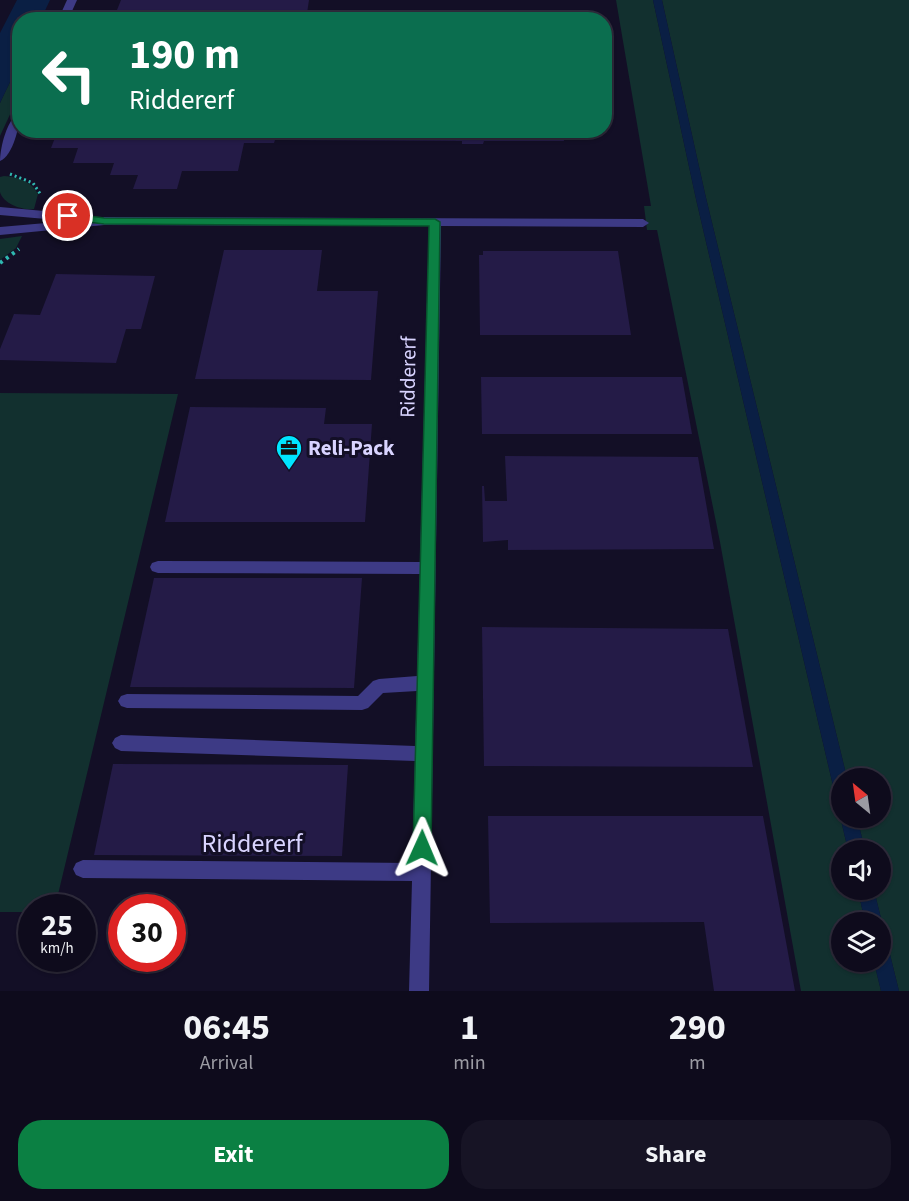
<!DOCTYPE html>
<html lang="en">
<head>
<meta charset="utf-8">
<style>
	:root { --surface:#0e0b1c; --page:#171425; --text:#f1f3f6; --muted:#9b9ba3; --line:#2e2b3b; --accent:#0b8043 }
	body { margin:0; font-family:"Source Sans 3",sans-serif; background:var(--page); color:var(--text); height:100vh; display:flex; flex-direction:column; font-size:22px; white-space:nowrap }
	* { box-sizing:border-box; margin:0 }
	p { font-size:20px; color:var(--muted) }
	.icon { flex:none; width:33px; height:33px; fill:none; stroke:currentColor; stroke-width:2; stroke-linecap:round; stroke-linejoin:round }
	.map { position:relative; height:991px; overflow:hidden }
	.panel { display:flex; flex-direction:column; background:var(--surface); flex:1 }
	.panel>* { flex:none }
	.guide { position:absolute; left:12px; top:12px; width:600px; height:126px; border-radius:24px; box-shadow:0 2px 4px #0004,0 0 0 2px var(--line); background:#0b6e4f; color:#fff; overflow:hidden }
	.needle { width:39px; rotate:331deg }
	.controls { position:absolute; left:831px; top:768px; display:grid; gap:12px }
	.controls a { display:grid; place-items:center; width:60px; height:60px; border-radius:50%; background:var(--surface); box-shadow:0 2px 4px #0004,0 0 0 2px var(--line); font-size:30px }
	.speed { position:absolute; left:18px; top:894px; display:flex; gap:12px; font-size:30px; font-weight:700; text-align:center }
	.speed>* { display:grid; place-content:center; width:78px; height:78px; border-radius:50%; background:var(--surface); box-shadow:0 2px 4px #0004,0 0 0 2px var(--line); line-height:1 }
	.speed small { font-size:15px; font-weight:400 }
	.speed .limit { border:9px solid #d22; background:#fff; color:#111 }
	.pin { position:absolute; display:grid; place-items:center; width:51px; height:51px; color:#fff; margin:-26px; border:3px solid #fff; border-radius:50%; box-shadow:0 2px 6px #0007 }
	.me { position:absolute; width:66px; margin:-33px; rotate:1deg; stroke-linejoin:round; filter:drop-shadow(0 0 4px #0008) }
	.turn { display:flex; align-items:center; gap:21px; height:126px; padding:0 18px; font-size:27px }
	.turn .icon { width:78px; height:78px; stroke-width:2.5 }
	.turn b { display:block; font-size:42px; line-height:51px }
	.eta { display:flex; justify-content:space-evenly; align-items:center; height:102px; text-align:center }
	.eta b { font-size:36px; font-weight:700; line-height:42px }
	.action { display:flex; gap:12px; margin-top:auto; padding:12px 18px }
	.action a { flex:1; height:69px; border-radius:24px; background:var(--accent); color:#fff; font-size:24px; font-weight:700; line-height:69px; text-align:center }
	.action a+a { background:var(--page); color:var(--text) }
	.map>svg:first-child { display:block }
	.green { fill:#12302f }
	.water { fill:#0a1f44 }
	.building { fill:#241b47 }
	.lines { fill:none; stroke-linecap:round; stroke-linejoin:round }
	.path-far1 { stroke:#2fb8b0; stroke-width:3; stroke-dasharray:2 3; stroke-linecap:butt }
	.path { stroke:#2fb8b0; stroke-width:4; stroke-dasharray:3 4.5; stroke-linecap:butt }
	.minor { fill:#3d3a85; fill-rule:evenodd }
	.route { fill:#0b8043; stroke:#07532c; stroke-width:1.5 }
	.labels { text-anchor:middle; stroke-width:6; stroke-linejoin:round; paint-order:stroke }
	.street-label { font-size:21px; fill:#d9d4ff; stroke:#130f26 }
	.poi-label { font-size:21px; font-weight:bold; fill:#d9d4ff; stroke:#130f26; text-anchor:start }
	.near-street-label { font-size:26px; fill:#d9d4ff; stroke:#130f26 }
</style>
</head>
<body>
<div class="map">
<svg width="909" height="991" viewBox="0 0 909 991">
	<rect width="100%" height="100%" fill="#130f26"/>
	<g class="green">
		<polygon points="616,0 653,0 696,199 848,850 842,850 842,890 858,890 865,922 842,922 842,962 874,962 881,991 801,991 720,542 657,230 647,230 644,206 651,206"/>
		<polygon points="662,0 909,0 909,991 899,991 874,890 880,890 880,850 865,850 857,818 880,818 880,778 847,778 706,198"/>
		<polygon points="19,63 19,95 0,136 0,103"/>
		<path d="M4,176C18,177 31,181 38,194L34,209C24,211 3,204 0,192C0,188 0,182 0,177Z"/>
		<polygon points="22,236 16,248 0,260 0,239"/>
		<polygon points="0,393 178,394 55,907 32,908 31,912 0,912"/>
	</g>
	<g class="water">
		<polygon points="17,0 50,0 41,19 20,20 19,63 0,103 0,33"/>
		<polygon points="653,0 662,0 706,198 847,778 842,778 842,818 857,818 865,850 848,850 696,199"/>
		<polygon points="858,890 874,890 899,991 881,991 874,962 880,962 880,922 865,922"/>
	</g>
	<g class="building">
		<polygon points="121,0 309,0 306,20 113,20"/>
		<polygon points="58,130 582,130 583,133 563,133 564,141 484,141 483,144 462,144 462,141 275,140 274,143 244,143 238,171 182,171 177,189 133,189 138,175 110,175 114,163 73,163 78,148 51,148"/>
		<polygon points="224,250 322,250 317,291 378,291 371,380 195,379"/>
		<polygon points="483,251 618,251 631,335 480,335 479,255 483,255"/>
		<polygon points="56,274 155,276 141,329 126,329 116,363 0,360 0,349 14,314 40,315"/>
		<polygon points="481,377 682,377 692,434 482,434"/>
		<polygon points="190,407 326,408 324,424 372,424 365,522 165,522"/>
		<polygon points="505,456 698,457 714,549 508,550 508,540 483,542 482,486 484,486 485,501 507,501"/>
		<polygon points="154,578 362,578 354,688 130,687"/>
		<polygon points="482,627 728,629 753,767 484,766"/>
		<polygon points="113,764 348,765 342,856 94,855"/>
		<polygon points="488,816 763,816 795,991 714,991 704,922 490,923"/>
	</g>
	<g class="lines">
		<polyline class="path-far1" points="10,174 33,183 41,195"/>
		<polyline class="path" points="0,263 19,249"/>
		<g class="minor">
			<polygon points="67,0 77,0 68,20 58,20"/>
			<path d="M20,112C20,125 13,156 0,161C0,148 7,118 20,112Z"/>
			<polygon points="0,207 77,214 81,215 82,220 104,217 643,219 649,223 643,227 441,226 429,991 409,991 412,881 83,878 76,875 73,869 76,863 83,860 412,863 415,761 121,751 115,748 112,743 115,738 121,735 415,746 417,691 383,693 368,708 362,710 127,708 121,706 118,701 121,696 127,694 358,696 373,681 379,679 417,676 420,574 158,573 152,571 150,567 152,563 158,561 420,562 429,226 104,225 0,235 0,227 69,221 0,215"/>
		</g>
	</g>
	<polygon class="route" points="68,213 104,218 435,219 440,222 431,848 428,854 422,856 416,854 413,848 429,226 104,224 64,219 64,214"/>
	<defs>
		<g id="office-pin" transform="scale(1.35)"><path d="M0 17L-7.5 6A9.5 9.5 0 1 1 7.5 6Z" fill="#00e5ff" stroke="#130f26"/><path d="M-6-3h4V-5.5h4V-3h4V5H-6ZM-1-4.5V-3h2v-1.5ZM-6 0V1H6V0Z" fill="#111"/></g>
	</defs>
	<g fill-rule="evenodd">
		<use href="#office-pin" x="289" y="448"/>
	</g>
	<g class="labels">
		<g class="street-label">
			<text transform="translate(408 377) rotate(-89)" y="7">Riddererf</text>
		</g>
		<g class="poi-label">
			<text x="308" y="455">Reli-Pack</text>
		</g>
		<g class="near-street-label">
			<text x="252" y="852">Riddererf</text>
		</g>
	</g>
</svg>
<div class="controls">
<a><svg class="needle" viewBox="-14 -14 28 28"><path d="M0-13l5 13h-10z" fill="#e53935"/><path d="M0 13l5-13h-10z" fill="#9b9ba3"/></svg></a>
<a><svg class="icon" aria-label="sound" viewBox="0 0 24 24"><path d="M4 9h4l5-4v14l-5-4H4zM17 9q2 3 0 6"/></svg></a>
<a><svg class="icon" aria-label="layers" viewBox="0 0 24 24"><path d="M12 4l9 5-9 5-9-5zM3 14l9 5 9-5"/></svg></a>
</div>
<div class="speed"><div>25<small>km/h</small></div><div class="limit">30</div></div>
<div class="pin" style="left:68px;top:216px;background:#d93025"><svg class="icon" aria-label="arrive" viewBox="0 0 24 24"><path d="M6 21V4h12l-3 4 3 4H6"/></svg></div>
<svg class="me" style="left:422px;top:848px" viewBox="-20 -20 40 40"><path d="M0-17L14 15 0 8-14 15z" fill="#0b8043" stroke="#fff" stroke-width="4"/></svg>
<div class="guide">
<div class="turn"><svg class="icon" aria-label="left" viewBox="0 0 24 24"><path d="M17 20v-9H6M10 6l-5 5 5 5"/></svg><div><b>190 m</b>Riddererf</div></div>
</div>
</div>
<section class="panel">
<div class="eta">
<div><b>06:45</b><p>Arrival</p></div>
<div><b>1</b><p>min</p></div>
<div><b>290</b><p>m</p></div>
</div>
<div class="action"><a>Exit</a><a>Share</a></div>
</section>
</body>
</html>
